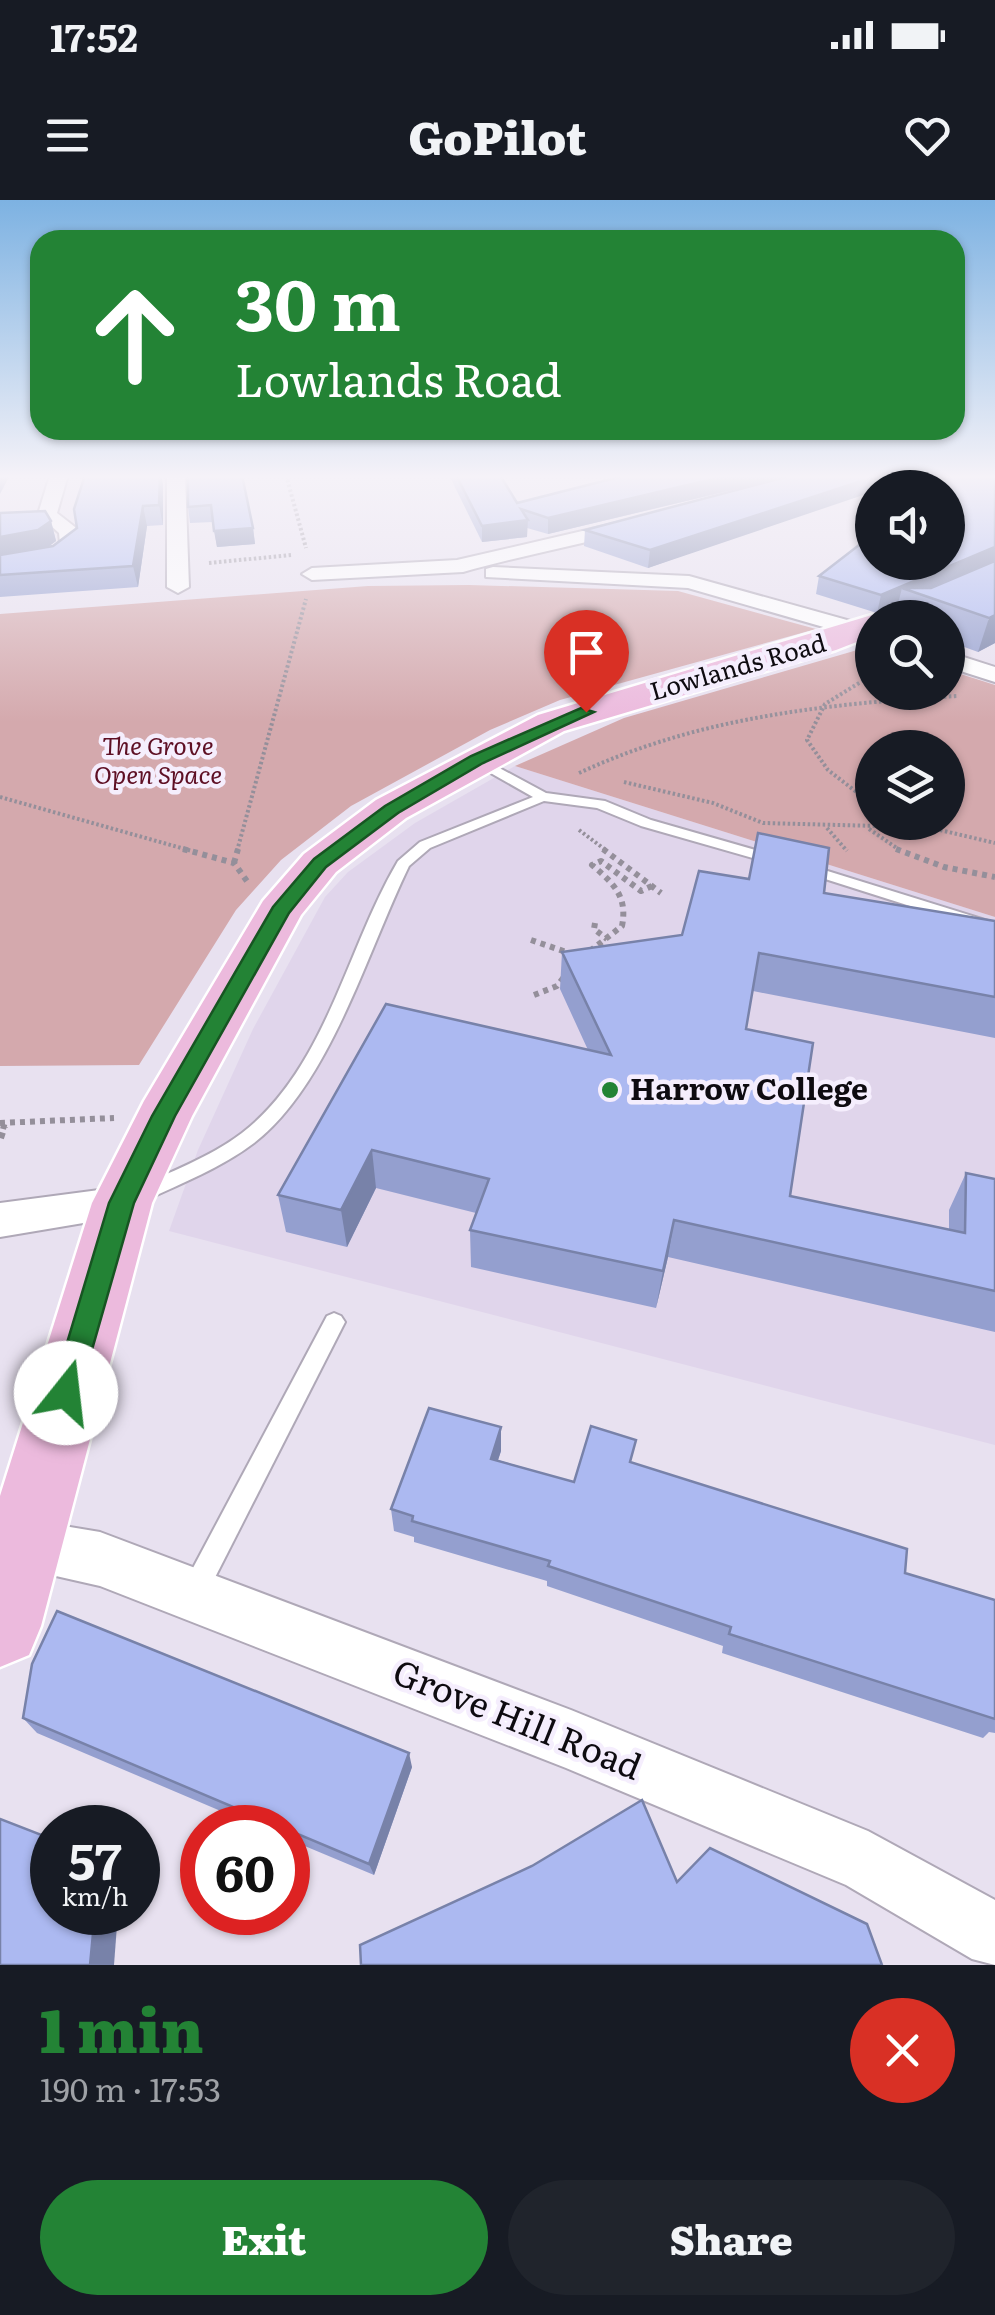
<!DOCTYPE html>
<html lang="en">
<head>
<meta charset="utf-8">
<style>
	:root { --surface:#171b24; --page:#20242c; --text:#f1f3f6; --muted:#9ea1a6; --accent:#238335 }
	body { margin:0; font-family:Literata,serif; background:var(--page); color:var(--text); height:100vh; display:flex; flex-direction:column; font-size:38px; white-space:nowrap }
	* { box-sizing:border-box; margin:0 }
	p { font-size:32px; color:var(--muted) }
	.icon { flex:none; width:55px; height:55px; fill:none; stroke:currentColor; stroke-width:2; stroke-linecap:round; stroke-linejoin:round }
	.map { position:relative; height:1765px; overflow:hidden }
	.panel { display:flex; flex-direction:column; background:var(--surface); flex:1 }
	.panel>* { flex:none }
	.guide { position:absolute; left:30px; top:30px; width:935px; height:210px; border-radius:30px; box-shadow:0 2px 8px #0004; background:#238335; color:#fff; overflow:hidden }
	.controls { position:absolute; left:855px; top:270px; display:grid; gap:20px }
	.controls a { display:grid; place-items:center; width:110px; height:110px; border-radius:50%; background:var(--surface); box-shadow:0 2px 8px #0004; font-size:50px }
	.speed { position:absolute; left:30px; top:1605px; display:flex; gap:20px; font-size:50px; font-weight:700; text-align:center }
	.speed>* { display:grid; place-content:center; width:130px; height:130px; border-radius:50%; background:var(--surface); box-shadow:0 2px 8px #0004; line-height:1 }
	.speed small { font-size:25px; font-weight:400 }
	.speed .limit { border:15px solid #d22; background:#fff; color:#111 }
	.pin { position:absolute; display:grid; place-items:center; width:85px; height:85px; color:#fff; margin:-102px -42px; border-radius:50% 50% 50% 0; rotate:-45deg; box-shadow:0 0 10px #0007 }
	.pin .icon { rotate:45deg }
	.me { position:absolute; width:110px; margin:-55px; rotate:16deg; stroke-linejoin:round; filter:drop-shadow(0 0 8px #0008) }
	.turn { display:flex; align-items:center; gap:35px; height:210px; padding:0 40px; font-size:45px }
	.turn .icon { width:130px; height:130px; stroke-width:2.5 }
	.turn b { display:block; font-size:70px; line-height:85px }
	.round { display:grid; place-items:center; flex:none; width:105px; height:105px; border-radius:52px; background:var(--page) }
	.summary { display:flex; align-items:center; justify-content:space-between; height:170px; padding:0 40px }
	h1 { font-size:60px; font-weight:800; line-height:75px; color:var(--accent) }
	.cta { display:flex; gap:20px; margin-top:auto; padding:20px 40px }
	.cta a { flex:1; height:115px; border-radius:60px; background:var(--accent); color:#fff; font-size:40px; font-weight:800; line-height:115px; text-align:center }
	.cta a+a { background:var(--page); color:var(--text) }
	.status { display:flex; justify-content:space-between; align-items:center; height:70px; padding:0 50px; background:var(--surface); direction:ltr }
	.status svg { height:28px; fill:currentColor }
	header { display:flex; justify-content:space-between; align-items:center; height:130px; padding:0 40px; background:var(--surface); font-size:45px; font-weight:800 }
	.map>svg:first-child { display:block }
	.built { fill:#e0d5eb }
	.green { fill:#d4a9ad; fill-rule:evenodd }
	.lines { fill:none; stroke-linecap:round; stroke-linejoin:round }
	.service-casing { stroke:#afa8b7; stroke-width:4 }
	.minor-casing { stroke:#afa8b7; stroke-width:4 }
	.primary-casing { stroke:#fff; stroke-width:5 }
	.path-far2 { stroke:#948f9a; stroke-width:4; stroke-dasharray:2.5 2.5; stroke-linecap:butt }
	.path-far1 { stroke:#948f9a; stroke-width:6; stroke-dasharray:5 5; stroke-linecap:butt }
	.path { stroke:#948f9a; stroke-width:8; stroke-dasharray:6 6; stroke-linecap:butt }
	.service { fill:#fff; fill-rule:evenodd }
	.minor { fill:#fff; fill-rule:evenodd }
	.primary { fill:#ecbadd; fill-rule:evenodd }
	.wall { fill:#949fcf }
	.shaded-wall { fill:#7882a9 }
	.building { fill:#acb9f1; stroke:#7882a9; stroke-width:2.5 }
	.route { fill:#238335; stroke:#175522; stroke-width:2.5 }
	.poi-dot { fill:#238335; stroke:#f5eefd; stroke-width:4 }
	.labels { text-anchor:middle; stroke-width:9; stroke-linejoin:round; paint-order:stroke }
	.far-street-label { font-size:25px; fill:#0e0b10; stroke:#f5eefd }
	.far-park-label { font-size:25px; font-style:italic; fill:#5e0f24; stroke:#f5eefd }
	.poi-label { font-size:30px; font-weight:bold; fill:#0e0b10; stroke:#f5eefd; text-anchor:start }
	.near-street-label { font-size:35px; fill:#0e0b10; stroke:#f5eefd }
</style>
</head>
<body>
<div class="status"><b>17:52</b><svg viewBox="0 0 49 12"><path d="M0 12V9h3v3zM5 12V6h3v6zM10 12V3h3v9zM15 12V0h3v12zM26 1h20v11H26zM47 4h2v5h-2z"/></svg></div>
<header><svg class="icon" aria-label="menu" viewBox="0 0 24 24"><path d="M4 6h16M4 12h16M4 18h16"/></svg>GoPilot<svg class="icon" aria-label="heart" viewBox="0 0 24 24"><path d="M12 20l-8-8c-3-5 5-10 8-4 3-6 11-1 8 4z"/></svg></header>
<div class="map">
<svg width="995" height="1765" viewBox="0 0 995 1765">
	<rect width="100%" height="100%" fill="#e8e1f0"/>
	<polygon class="built" points="515,566 995,717 995,1245 169,1031 198,950 253,829 325,697 348,672 415,623"/>
	<g class="green">
		<polygon points="469,385 678,391 816,429 560,500 490,530 351,606 281,660 236,710 139,865 0,866 0,414 368,386"/>
		<path d="M871,446L872,492H948V470L995,485V717L515,566L624,518ZM872,548H948V622H872Z"/>
	</g>
	<g class="lines">
		<g class="service-casing">
			<g id="service">
				<path d="M477,556L546,593L605,601L651,620L780,657L782,660L780,663H770L641,626L597,608L544,601L430,648L409,666C367,752 330,884 254,943C221,968 182,983 146,1000L139,1002L132,1000L129,995L132,990C169,972 209,958 242,933C326,868 346,749 398,661L420,642L533,597L473,563V557Z"/>
				<polygon points="805,664 995,723 995,733 800,671 800,665"/>
				<polygon points="334,1113 341,1116 345,1122 203,1401 194,1405 185,1401 181,1392 185,1383 327,1116"/>
			</g>
		</g>
		<g class="minor-casing">
			<g id="minor">
				<polygon points="50,275 68,275 57,313 75,327 80,345 58,363 0,373 0,361 45,354 60,343 59,333 38,314"/>
				<polygon points="167,275 185,275 189,387 178,393 167,387"/>
				<path d="M634,319L641,321V329C582,344 519,356 463,372L312,380L302,374L312,368L457,360Z"/>
				<polygon points="493,367 689,376 872,427 872,441 688,388 486,377 486,369"/>
				<polygon points="948,452 995,467 995,482 948,467"/>
				<polygon points="122,987 137,992 143,1003 137,1014 0,1037 0,1003"/>
				<polygon points="22,1319 100,1332 571,1510 868,1631 995,1700 995,1765 972,1759 846,1685 566,1568 100,1386 3,1364 3,1326"/>
			</g>
		</g>
		<g class="primary-casing">
			<polygon id="primary" points="872,415 881,418 872,418 872,436 836,450 564,531 406,618 336,672 301,715 192,916 152,1003 41,1426 29,1455 0,1467 0,1296 92,1003 144,901 263,701 304,654 376,600 538,515"/>
		</g>
		<g class="path-far2">
			<polyline points="286,275 306,348"/>
			<polyline points="209,363 291,355"/>
			<polyline points="872,475 825,504 807,540 828,570 872,604"/>
			<path d="M579,573C700,517 825,504 957,496"/>
			<polyline points="624,582 713,603 763,623 916,627"/>
			<polyline points="0,597 192,651"/>
			<polyline points="906,622 995,643"/>
			<polyline points="827,628 847,651"/>
			<polyline points="869,629 901,651"/>
			<polyline points="579,630 607,651"/>
			<polyline points="237,651 306,399"/>
		</g>
		<g class="path-far1">
			<polyline points="183,649 234,663 249,684"/>
			<polyline points="603,649 661,693"/>
			<polyline points="896,649 944,667 995,677"/>
			<polyline points="234,663 238,649"/>
			<polyline points="595,723 594,729 607,739"/>
			<polyline points="531,740 572,754"/>
			<path d="M590,751L622,726C628,696 613,683 592,665L601,661L641,691L652,686"/>
			<polyline points="534,795 557,786 564,777"/>
			<polyline points="0,923 114,918"/>
			<polyline points="3,929 5,922"/>
		</g>
		<polyline class="path" points="0,938 4,926"/>
		<use href="#service" class="service"/>
		<use href="#minor" class="minor"/>
		<use href="#primary" class="primary"/>
	</g>
	<g class="wall">
		<polygon points="188,275 253,328 255,344 217,347 213,322 190,323 188,307"/>
		<polygon points="449,275 500,275 517,303 627,275 923,275 887,288 872,288 648,368 584,346 585,330 788,277 548,334 527,328 527,337 482,342"/>
		<polygon points="949,275 995,443 978,452 948,441 948,418 894,418 898,404 877,413 816,394 819,376"/>
		<polygon points="163,284 163,325 147,326 138,387 0,397 0,313 51,321 56,341 48,347 53,346"/>
		<polygon points="824,693 995,721 995,838 753,791 746,829 790,996 949,1029 949,1010 966,973 995,979 995,1132 668,1057 656,1108 471,1067 470,1030 476,1013 376,988 347,1047 286,1032 278,995 588,850 560,789 562,752 682,735"/>
		<polygon points="501,1251 498,1260 574,1282 632,1263 905,1373 995,1400 995,1533 989,1532 983,1538 722,1453 723,1446 547,1386 547,1381 414,1342 414,1337 394,1331 391,1309"/>
		<polygon points="23,1518 412,1567 374,1675 288,1639 288,1628 261,1628 37,1533"/>
	</g>
	<g class="shaded-wall">
		<polygon points="0,275 10,275 0,294"/>
		<polygon points="160,275 161,275 163,284 163,325 159,305"/>
		<polygon points="730,275 794,275 548,334 548,318"/>
		<polygon points="880,275 923,275 887,288 872,288 872,292 648,368 650,350"/>
		<polygon points="143,306 147,326 138,387 133,366"/>
		<polygon points="528,320 527,337 482,342 482,326"/>
		<polygon points="51,321 56,341 44,350 0,358 0,337"/>
		<polygon points="253,328 255,344 217,347 214,331"/>
		<polygon points="995,347 995,361 920,395 902,388 898,404 877,413 881,395"/>
		<polygon points="995,415 995,443 978,452 989,418"/>
		<polygon points="372,950 376,988 347,1047 341,1010"/>
		<polygon points="674,1020 668,1057 656,1108 663,1071"/>
		<polygon points="501,1227 501,1251 491,1281 491,1259"/>
		<polygon points="409,1553 412,1567 374,1675 369,1664"/>
		<polygon points="95,1712 118,1712 114,1765 90,1765"/>
	</g>
	<g class="building">
		<polygon points="85,275 160,275 159,305 143,306 133,366 0,375 0,355 53,346 77,328 74,309"/>
		<polygon points="188,275 242,275 253,328 214,331 211,305 188,307"/>
		<polygon points="456,275 500,275 517,303 627,275 730,275 548,318 521,309 528,320 482,326"/>
		<polygon points="793,275 880,275 650,350 585,330"/>
		<polygon points="949,275 995,275 995,347 881,395 819,376 872,335 872,362 948,362 948,288 933,288"/>
		<polygon points="45,311 51,321 38,330 0,337 0,313"/>
		<polygon points="995,361 995,415 989,418 902,388 931,388"/>
		<polygon points="758,633 829,648 824,693 995,721 995,797 759,753 746,829 813,843 790,996 965,1033 966,973 995,979 995,1091 674,1020 663,1071 470,1030 489,979 372,950 341,1010 278,995 386,804 611,855 562,752 682,735 699,671 749,679"/>
		<polygon points="429,1208 501,1227 491,1259 574,1282 591,1226 636,1240 630,1262 907,1349 905,1373 995,1400 995,1519 729,1434 731,1427 548,1366 550,1361 412,1321 413,1316 391,1309"/>
		<polygon points="57,1411 409,1553 369,1664 288,1630 288,1628 283,1628 23,1518 32,1464"/>
		<polygon points="642,1600 677,1682 710,1648 867,1724 882,1765 361,1765 360,1745 532,1666"/>
		<polygon points="0,1619 52,1639 52,1712 95,1712 90,1765 0,1765"/>
	</g>
	<linearGradient id="sky" x2="0" y2="1"><stop stop-color="#7db2e2"/><stop offset="0.53" stop-color="#f5f2f8"/><stop offset="1" stop-color="#f5f2f8" stop-opacity="0"/></linearGradient>
	<rect width="995" height="522" fill="url(#sky)"/>
	<polygon class="route" points="581,508 594,512 483,563 398,613 326,667 289,713 175,916 134,1003 77,1202 66,1206 56,1202 52,1193 109,1003 152,916 273,707 314,659 385,606 471,556"/>
	<circle class="poi-dot" cx="610" cy="890" r="10"/>
	<g class="labels">
		<g class="far-street-label">
			<text transform="translate(738 467) rotate(-16)" y="9">Lowlands Road</text>
		</g>
		<g class="far-park-label">
			<text x="158" y="555">The Grove<tspan x="158" dy="29">Open Space</tspan></text>
		</g>
		<g class="poi-label">
			<text x="630" y="900">Harrow College</text>
		</g>
		<g class="near-street-label">
			<text transform="translate(517 1520) rotate(22)" y="12">Grove Hill Road</text>
		</g>
	</g>
</svg>
<div class="controls">
<a><svg class="icon" aria-label="sound" viewBox="0 0 24 24"><path d="M4 9h4l5-4v14l-5-4H4zM17 9q2 3 0 6"/></svg></a>
<a><svg class="icon" aria-label="search" viewBox="0 0 24 24"><circle cx="10" cy="10" r="6"/><path d="M15 15l6 6"/></svg></a>
<a><svg class="icon" aria-label="layers" viewBox="0 0 24 24"><path d="M12 4l9 5-9 5-9-5zM3 14l9 5 9-5"/></svg></a>
</div>
<div class="speed"><div>57<small>km/h</small></div><div class="limit">60</div></div>
<div class="pin" style="left:586px;top:512px;background:#d93025"><svg class="icon" aria-label="arrive" viewBox="0 0 24 24"><path d="M6 21V4h12l-3 4 3 4H6"/></svg></div>
<svg class="me" style="left:66px;top:1193px" viewBox="-20 -20 40 40"><circle r="19" fill="#fff"/><path d="M0-13L10 11 0 6-10 11z" fill="#238335"/></svg>
<div class="guide">
<div class="turn"><svg class="icon" aria-label="ahead" viewBox="0 0 24 24"><path d="M12 20V5M6 11l6-6 6 6"/></svg><div><b>30 m</b>Lowlands Road</div></div>
</div>
</div>
<section class="panel">
<div class="summary"><div><h1>1 min</h1><p>190 m · 17:53</p></div><a class="round" style="background:#d93025;color:#fff"><svg class="icon" aria-label="close" viewBox="0 0 24 24"><path d="M6 6l12 12M18 6L6 18"/></svg></a></div>
<div class="cta"><a>Exit</a><a>Share</a></div>
</section>
</body>
</html>
